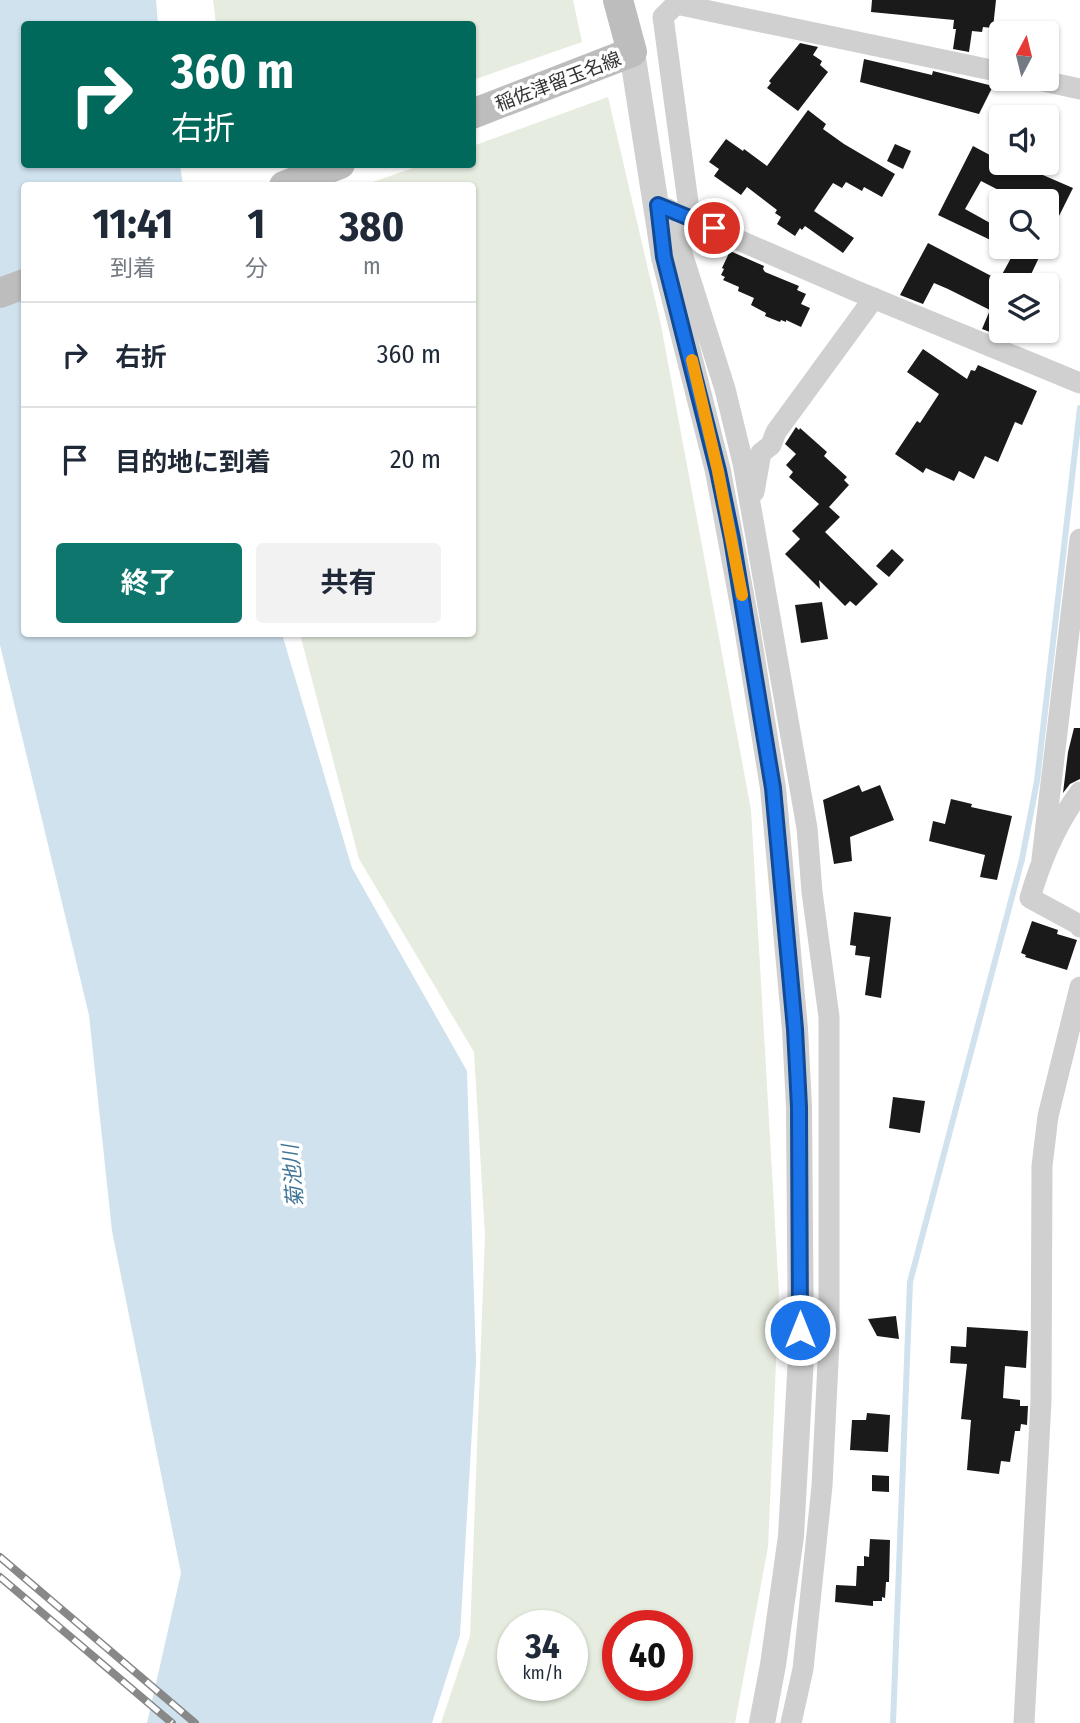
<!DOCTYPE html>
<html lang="ja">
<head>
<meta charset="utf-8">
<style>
	:root { --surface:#fff; --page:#f2f2f3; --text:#1f2937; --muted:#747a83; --line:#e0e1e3; --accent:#0f766e }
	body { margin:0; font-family:"Fira Sans Condensed","Noto Sans JP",sans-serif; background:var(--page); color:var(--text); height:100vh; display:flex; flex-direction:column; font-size:26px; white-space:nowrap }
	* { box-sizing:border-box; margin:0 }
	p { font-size:23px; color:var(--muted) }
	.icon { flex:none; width:38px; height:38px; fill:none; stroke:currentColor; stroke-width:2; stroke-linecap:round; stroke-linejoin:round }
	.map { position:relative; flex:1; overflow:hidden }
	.drawer { position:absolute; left:21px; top:182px; width:455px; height:455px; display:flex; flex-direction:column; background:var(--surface); border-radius:7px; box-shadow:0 2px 5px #0004 }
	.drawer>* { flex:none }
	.banner { position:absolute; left:21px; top:21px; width:455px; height:147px; border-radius:7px; box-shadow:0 2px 5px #0004; background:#00695c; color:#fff; overflow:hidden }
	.needle { width:46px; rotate:7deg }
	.buttons { position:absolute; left:989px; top:21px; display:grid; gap:14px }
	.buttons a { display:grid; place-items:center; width:70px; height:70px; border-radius:7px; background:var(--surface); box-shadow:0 2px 5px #0004; font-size:35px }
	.speed { position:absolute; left:497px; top:1610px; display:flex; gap:14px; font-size:35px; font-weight:700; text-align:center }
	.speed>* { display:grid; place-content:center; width:91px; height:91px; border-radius:50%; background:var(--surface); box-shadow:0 2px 5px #0004; line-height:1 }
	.speed small { font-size:18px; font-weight:400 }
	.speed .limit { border:10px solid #d22; background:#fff; color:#111 }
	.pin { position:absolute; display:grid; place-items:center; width:60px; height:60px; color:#fff; margin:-30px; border:4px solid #fff; border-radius:50%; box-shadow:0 2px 7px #0007 }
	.me { position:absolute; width:77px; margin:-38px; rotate:0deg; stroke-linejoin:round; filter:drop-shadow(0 0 5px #0008) }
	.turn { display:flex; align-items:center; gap:24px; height:147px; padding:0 35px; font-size:32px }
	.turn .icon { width:91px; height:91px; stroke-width:2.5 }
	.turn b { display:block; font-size:49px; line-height:60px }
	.eta { display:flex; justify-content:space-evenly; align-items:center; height:119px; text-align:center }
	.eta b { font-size:42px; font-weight:700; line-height:49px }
	.primary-button { display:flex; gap:14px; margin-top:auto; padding:14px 35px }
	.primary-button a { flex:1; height:80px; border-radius:7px; background:var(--accent); color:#fff; font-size:28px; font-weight:700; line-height:80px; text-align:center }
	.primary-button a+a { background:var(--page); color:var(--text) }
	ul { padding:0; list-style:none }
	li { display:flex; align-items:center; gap:21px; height:105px; padding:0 35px; border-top:2px solid var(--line) }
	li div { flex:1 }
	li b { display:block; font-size:26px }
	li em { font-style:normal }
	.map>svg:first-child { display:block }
	.green { fill:#e6ecdf; fill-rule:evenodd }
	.water { fill:#cfe2ee }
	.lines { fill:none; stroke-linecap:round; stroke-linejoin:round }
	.stream { stroke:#cfe2ee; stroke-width:6 }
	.building { fill:#1a1a1a }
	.minor { stroke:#d0d0d0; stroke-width:21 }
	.tertiary { stroke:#d0d0d0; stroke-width:26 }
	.secondary { stroke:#bdbdbd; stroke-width:30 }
	.rail-casing { stroke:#888; stroke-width:8 }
	.rail { stroke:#fff; stroke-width:5; stroke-dasharray:16; stroke-linecap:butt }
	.route-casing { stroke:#114b97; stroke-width:18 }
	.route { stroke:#1a73e8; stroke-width:12 }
	.slow { stroke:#f59e0b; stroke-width:12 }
	.labels { text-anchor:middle; stroke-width:7; stroke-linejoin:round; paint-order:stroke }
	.street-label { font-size:19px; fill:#333; stroke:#fff }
	.water-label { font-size:21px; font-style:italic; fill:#3f7597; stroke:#fff }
</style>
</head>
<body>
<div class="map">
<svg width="1080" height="1723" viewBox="0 0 1080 1723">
	<rect width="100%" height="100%" fill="#fff"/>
	<g class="green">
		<polygon points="213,0 573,0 582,42 473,80 472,24 216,24"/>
		<path d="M608,97L661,325L751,810L779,1293L768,1547L735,1723H441L470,1636L485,1235L474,1052L359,859L300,634H472V186L364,185L422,165L472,164L473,146ZM513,1626H572V1685H513ZM618,1626H677V1685H618Z"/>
	</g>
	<polygon class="water" points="0,0 156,0 158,24 24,24 24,164 180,165 183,185 24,186 24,634 282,634 352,868 467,1071 476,1362 460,1635 432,1723 147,1723 181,1573 112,1231 89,1015 0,645"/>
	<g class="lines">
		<polyline class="stream" points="893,1723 910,1282 1022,859 1037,781 1080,408"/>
	</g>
	<g class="building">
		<polygon points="872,0 996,0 993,28 983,27 982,32 972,31 969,52 953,49 956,29 953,29 954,20 871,12"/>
		<polygon points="800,43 818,47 813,55 822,61 820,65 828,72 798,111 767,88 771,83 769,81"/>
		<polygon points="864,59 932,75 933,71 993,86 979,114 860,82"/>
		<polygon points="808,110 826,124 823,129 844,144 895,174 882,197 864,187 862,191 846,182 842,188 833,183 814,211 854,238 843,253 805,226 802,230 800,228 795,236 777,224 781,217 775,213 777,210 747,187 741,195 714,176 719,169 709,162 726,139 743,151 744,149 767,166"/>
		<polygon points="895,144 911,151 903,169 887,161"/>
		<polygon points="973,146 1001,161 1001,163 1027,174 1029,169 1073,188 1046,242 1046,201 1020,201 981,181 965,209 1001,229 1001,245 938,215"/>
		<polygon points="928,243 999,280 1017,247 1044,247 1026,285 1001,285 1001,336 982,329 990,310 948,289 934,283 923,304 900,295"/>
		<polygon points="730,251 764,266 763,269 765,272 799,286 797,290 806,294 801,304 810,308 801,327 786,320 786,322 781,320 780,322 765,316 766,313 751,305 754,298 738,291 739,287 723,280 725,277 721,275 724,269 722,268"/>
		<polygon points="923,349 967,379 971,370 975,371 978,365 1037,391 1022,425 1015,422 998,462 985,456 974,479 959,471 954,481 926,468 923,473 895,454 917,421 920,423 939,394 907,372"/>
		<polygon points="796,427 799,430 800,428 827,452 824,456 847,477 844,480 849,485 829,507 840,517 825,532 878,584 856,606 850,601 845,606 819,580 820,589 785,554 800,539 792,531 819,504 789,477 793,472 786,465 796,454 785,444"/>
		<polygon points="892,549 904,560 889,577 876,566"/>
		<polygon points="822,602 828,639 801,643 795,605"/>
		<polygon points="1074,728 1080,728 1080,779 1070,784 1063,793 1068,752"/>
		<polygon points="859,785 862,792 880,785 894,820 850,837 852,861 834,864 823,800"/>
		<polygon points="951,799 972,804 971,807 1012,816 997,880 980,877 985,855 929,841 933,821 945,824"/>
		<polygon points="854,912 891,917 881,998 865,995 870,957 855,955 856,946 850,945"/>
		<polygon points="1032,921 1058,930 1057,934 1077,940 1067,970 1025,957 1026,955 1021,953"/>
		<polygon points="893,1097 925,1101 920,1133 889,1128"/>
		<polygon points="896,1316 899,1339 877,1336 868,1319"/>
		<polygon points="967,1327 1028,1331 1026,1368 1005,1366 1003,1398 1020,1400 1020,1406 1028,1406 1027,1425 1021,1424 1020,1431 1015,1431 1010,1462 1001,1461 999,1474 967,1470 971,1420 961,1419 967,1364 950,1363 951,1346 966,1347"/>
		<polygon points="867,1413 890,1415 888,1452 850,1450 852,1420 866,1420"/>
		<polygon points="872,1475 889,1476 889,1492 872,1491"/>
		<polygon points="870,1539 890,1540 889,1582 886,1582 885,1598 882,1597 882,1601 873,1601 873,1606 835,1602 836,1585 856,1586 857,1566 864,1566 864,1556 869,1557"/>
	</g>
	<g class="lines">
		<g class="minor">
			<polyline points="676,0 676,4 663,17 690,217"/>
			<polyline points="676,4 1001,72"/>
			<polyline points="1034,79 1080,89"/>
			<polyline points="660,206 856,291 1080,383"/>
			<polyline points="668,209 725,389 743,463 807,828 812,892 829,1017 829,1342 822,1486 803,1669 791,1723"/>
			<polyline points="754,492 761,453 771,445 776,432 874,298"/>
			<path d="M1080,792C1056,824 1041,860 1030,898L1078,924L1080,927"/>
			<polyline points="1042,859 1080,539"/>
			<polyline points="1024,1723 1041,1401 1042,1166 1048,1116 1080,987"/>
		</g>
		<polyline class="tertiary" points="632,52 664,257 718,471 747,627 773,788 795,1029 799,1107 801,1357 791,1536 773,1665 762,1723"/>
		<g class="secondary">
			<polyline points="472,114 632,52 618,0"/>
			<polyline points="284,186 340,164"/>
			<polyline points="0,293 24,284"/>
		</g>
		<g class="rail-casing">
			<g id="rail">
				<polyline points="0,1557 195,1723"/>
				<polyline points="0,1577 172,1723"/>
			</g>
		</g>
		<use href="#rail" class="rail"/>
	</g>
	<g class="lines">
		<g class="route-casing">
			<polyline id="route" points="714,228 658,205 664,257 718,471 732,539 773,788 795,1029 799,1107 800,1330"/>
		</g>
		<use href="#route" class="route"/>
		<polyline class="slow" points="692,360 718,471 742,595"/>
	</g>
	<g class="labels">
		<g class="street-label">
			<text transform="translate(558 81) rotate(-21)" y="7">稲佐津留玉名線</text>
		</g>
		<g class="water-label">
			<text transform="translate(293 1176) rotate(-95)" y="7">菊池川</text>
		</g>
	</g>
</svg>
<div class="buttons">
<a><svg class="needle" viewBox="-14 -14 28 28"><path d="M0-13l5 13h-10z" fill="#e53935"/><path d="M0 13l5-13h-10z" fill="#747a83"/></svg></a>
<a><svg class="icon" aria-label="sound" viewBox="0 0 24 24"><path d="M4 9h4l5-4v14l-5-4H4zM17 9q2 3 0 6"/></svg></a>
<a><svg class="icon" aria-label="search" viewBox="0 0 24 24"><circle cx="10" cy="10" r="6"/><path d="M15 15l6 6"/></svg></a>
<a><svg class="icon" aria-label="layers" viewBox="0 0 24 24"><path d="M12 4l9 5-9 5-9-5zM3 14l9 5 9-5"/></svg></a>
</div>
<div class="speed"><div>34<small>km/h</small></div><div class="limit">40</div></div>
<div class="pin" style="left:714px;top:228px;background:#d93025"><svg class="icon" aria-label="arrive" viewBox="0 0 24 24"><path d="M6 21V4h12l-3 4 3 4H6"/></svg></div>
<svg class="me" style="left:800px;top:1330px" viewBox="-20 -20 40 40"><circle r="17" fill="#1a73e8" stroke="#fff" stroke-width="3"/><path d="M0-11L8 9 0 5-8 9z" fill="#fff"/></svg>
<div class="banner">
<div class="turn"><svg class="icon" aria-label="right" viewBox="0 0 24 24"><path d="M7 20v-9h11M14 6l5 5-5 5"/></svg><div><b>360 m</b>右折</div></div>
</div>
<section class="drawer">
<div class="eta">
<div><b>11:41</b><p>到着</p></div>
<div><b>1</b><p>分</p></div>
<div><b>380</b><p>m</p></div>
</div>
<ul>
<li><svg class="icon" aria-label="right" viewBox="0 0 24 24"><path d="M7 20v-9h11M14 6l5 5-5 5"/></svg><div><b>右折</b></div><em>360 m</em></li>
<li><svg class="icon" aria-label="arrive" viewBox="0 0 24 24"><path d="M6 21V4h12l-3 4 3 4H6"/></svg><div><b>目的地に到着</b></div><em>20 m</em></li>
</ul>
<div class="primary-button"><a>終了</a><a>共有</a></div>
</section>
</div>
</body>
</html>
